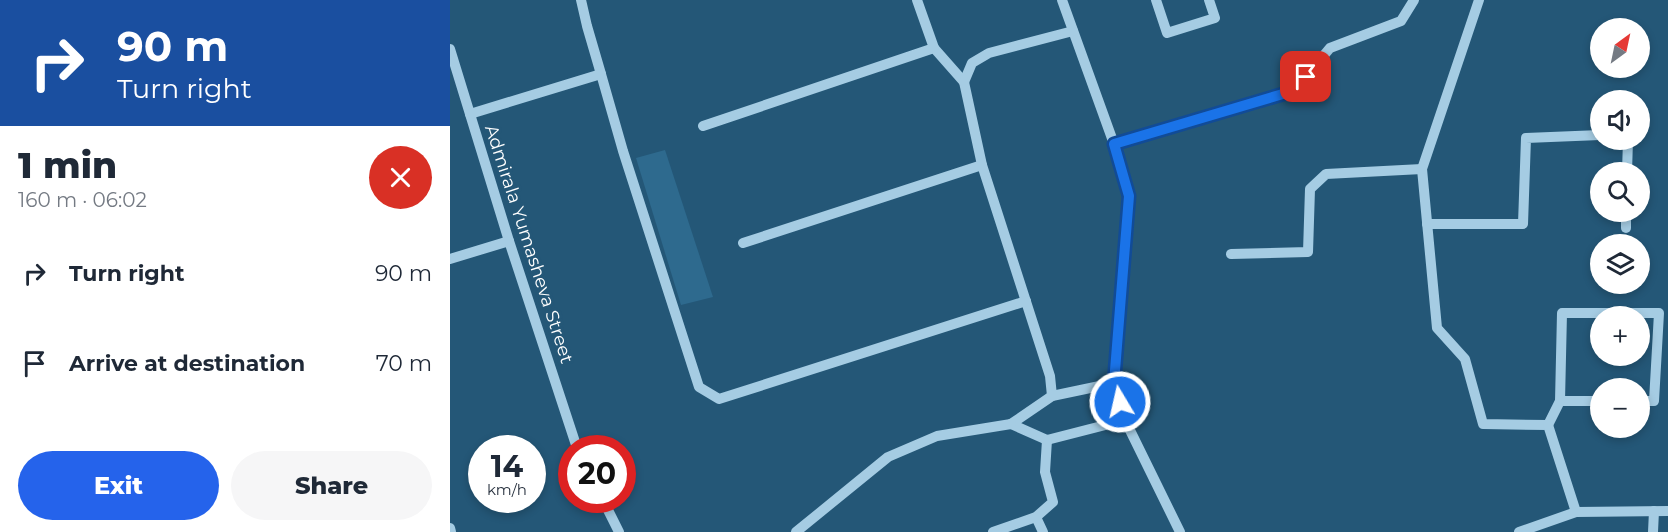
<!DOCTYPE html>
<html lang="en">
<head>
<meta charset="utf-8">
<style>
	:root { --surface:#fff; --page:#f6f6f7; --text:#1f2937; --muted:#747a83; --accent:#2563eb }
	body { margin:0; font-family:Montserrat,sans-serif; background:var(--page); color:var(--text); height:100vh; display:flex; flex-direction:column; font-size:22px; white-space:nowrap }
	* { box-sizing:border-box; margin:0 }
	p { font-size:20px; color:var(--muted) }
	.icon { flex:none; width:33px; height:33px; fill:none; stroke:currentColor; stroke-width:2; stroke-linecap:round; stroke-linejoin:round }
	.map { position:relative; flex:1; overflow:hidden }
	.panel { display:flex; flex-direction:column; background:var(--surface); width:450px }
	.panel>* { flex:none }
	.banner { background:#1a4fa0; color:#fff; overflow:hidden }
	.needle { width:39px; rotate:33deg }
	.fabs { position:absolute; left:1140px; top:18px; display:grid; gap:12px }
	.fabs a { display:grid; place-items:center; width:60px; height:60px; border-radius:50%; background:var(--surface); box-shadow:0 3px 9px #0003; font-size:30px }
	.speed { position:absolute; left:18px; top:435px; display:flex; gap:12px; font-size:30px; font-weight:700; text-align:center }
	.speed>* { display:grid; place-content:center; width:78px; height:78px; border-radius:50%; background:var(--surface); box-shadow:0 3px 9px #0003; line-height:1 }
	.speed small { font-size:15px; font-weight:400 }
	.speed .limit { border:9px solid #d22; background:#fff; color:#111 }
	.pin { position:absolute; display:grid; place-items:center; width:51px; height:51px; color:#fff; margin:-26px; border-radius:12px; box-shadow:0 3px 9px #0006 }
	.me { position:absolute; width:66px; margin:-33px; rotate:351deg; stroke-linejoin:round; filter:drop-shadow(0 0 4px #0008) }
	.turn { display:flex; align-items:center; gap:21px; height:126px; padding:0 18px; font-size:27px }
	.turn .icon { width:78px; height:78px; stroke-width:2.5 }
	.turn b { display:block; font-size:42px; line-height:51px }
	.round { display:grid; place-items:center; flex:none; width:63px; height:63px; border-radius:32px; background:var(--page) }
	.headline { display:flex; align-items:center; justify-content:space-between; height:102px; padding:0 18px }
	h1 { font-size:36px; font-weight:800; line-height:45px }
	.cta { display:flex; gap:12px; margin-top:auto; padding:12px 18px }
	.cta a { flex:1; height:69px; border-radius:36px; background:var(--accent); color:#fff; font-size:24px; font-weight:800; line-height:69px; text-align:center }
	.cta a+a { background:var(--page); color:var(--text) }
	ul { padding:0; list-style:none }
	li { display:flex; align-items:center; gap:18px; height:90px; padding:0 18px }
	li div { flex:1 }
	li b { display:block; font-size:22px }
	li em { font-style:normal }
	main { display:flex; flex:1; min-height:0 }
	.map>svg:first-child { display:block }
	.green { fill:#2e6a8e }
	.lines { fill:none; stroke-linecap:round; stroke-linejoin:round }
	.minor { stroke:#a5cce3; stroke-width:10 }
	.route-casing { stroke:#114b97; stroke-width:15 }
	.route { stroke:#1a73e8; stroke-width:10 }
	.labels { text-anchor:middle; stroke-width:6; stroke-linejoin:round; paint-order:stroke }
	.street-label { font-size:18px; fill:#fff; stroke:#245777 }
</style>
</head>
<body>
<main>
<section class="panel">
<div class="banner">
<div class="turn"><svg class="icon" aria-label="right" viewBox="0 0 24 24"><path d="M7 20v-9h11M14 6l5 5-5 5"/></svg><div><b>90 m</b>Turn right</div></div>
</div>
<div class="headline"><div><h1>1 min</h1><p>160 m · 06:02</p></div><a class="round" style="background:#d93025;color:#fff"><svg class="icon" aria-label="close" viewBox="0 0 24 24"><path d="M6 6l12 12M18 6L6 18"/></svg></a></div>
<ul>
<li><svg class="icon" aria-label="right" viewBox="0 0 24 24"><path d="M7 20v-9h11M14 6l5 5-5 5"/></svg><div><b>Turn right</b></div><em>90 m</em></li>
<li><svg class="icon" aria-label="arrive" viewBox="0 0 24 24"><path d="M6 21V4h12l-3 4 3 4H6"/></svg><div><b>Arrive at destination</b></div><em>70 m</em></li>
</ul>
<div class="cta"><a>Exit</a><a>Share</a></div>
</section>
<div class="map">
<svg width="1218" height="532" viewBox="0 0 1218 532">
	<rect width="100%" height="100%" fill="#245777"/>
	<polygon class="green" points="215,150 263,297 231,305 186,158"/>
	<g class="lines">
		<g class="minor">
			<polyline points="131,0 137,26 151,74"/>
			<polyline points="612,0 664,144 679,196 664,383 675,420 730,532"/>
			<polyline points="706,0 717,33 765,18 759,0"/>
			<polyline points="1029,0 972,169 987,328 1015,359 1033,424 1098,425 1126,512"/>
			<polyline points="484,48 514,82 532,165 600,376 602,396"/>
			<polyline points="0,49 59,241 127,448"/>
			<polyline points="514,82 522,63 539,53 623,31"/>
			<polyline points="20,114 151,74 173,151 249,387 269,399 576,301"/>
			<polyline points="253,126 484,48 467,0"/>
			<polyline points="664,144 844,91 880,48 951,21 964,0"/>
			<polyline points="1177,172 1178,140"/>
			<polyline points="977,224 1073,224 1076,138 1150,135"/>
			<polyline points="1176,228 1176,212"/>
			<polyline points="293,243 532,165"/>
			<polyline points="781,254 858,252 860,189 876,174 972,169"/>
			<polyline points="0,259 59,241"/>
			<polyline points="664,383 602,396 561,424 597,440 675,420"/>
			<polyline points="1110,401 1150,401"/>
			<polyline points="1098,425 1110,401 1112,313 1209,313 1204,401 1190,401"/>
			<polyline points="153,500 169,532"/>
			<polyline points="586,517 593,532"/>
			<polyline points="0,528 1,532"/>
			<polyline points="346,532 438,457 487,436 561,424"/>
			<polyline points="543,532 586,517 603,502 595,472 597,440"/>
			<polyline points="1069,532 1126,512 1218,511"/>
			<polyline points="1203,532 1204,511"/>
		</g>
	</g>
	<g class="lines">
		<g class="route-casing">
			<polyline id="route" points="670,402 664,383 679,196 664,144 843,91 856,77"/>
		</g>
		<use href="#route" class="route"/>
	</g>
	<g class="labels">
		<g class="street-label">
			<text transform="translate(79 244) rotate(72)" y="6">Admirala Yumasheva Street</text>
		</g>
	</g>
</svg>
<div class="fabs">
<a><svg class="needle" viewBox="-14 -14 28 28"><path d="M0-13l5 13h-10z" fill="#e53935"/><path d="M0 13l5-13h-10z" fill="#747a83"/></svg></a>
<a><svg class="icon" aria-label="sound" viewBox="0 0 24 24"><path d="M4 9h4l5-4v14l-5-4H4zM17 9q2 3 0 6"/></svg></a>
<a><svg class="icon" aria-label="search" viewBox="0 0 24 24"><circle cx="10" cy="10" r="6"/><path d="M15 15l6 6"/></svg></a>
<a><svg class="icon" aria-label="layers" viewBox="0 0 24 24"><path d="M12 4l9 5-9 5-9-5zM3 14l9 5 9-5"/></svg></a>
<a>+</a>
<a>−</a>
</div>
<div class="speed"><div>14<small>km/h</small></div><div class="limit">20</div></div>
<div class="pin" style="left:856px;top:77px;background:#d93025"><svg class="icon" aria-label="arrive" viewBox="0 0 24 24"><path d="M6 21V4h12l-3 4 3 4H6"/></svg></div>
<svg class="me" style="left:670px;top:402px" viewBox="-20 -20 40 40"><circle r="17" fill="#1a73e8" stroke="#fff" stroke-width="3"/><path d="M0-11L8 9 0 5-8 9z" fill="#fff"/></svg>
</div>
</main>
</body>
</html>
